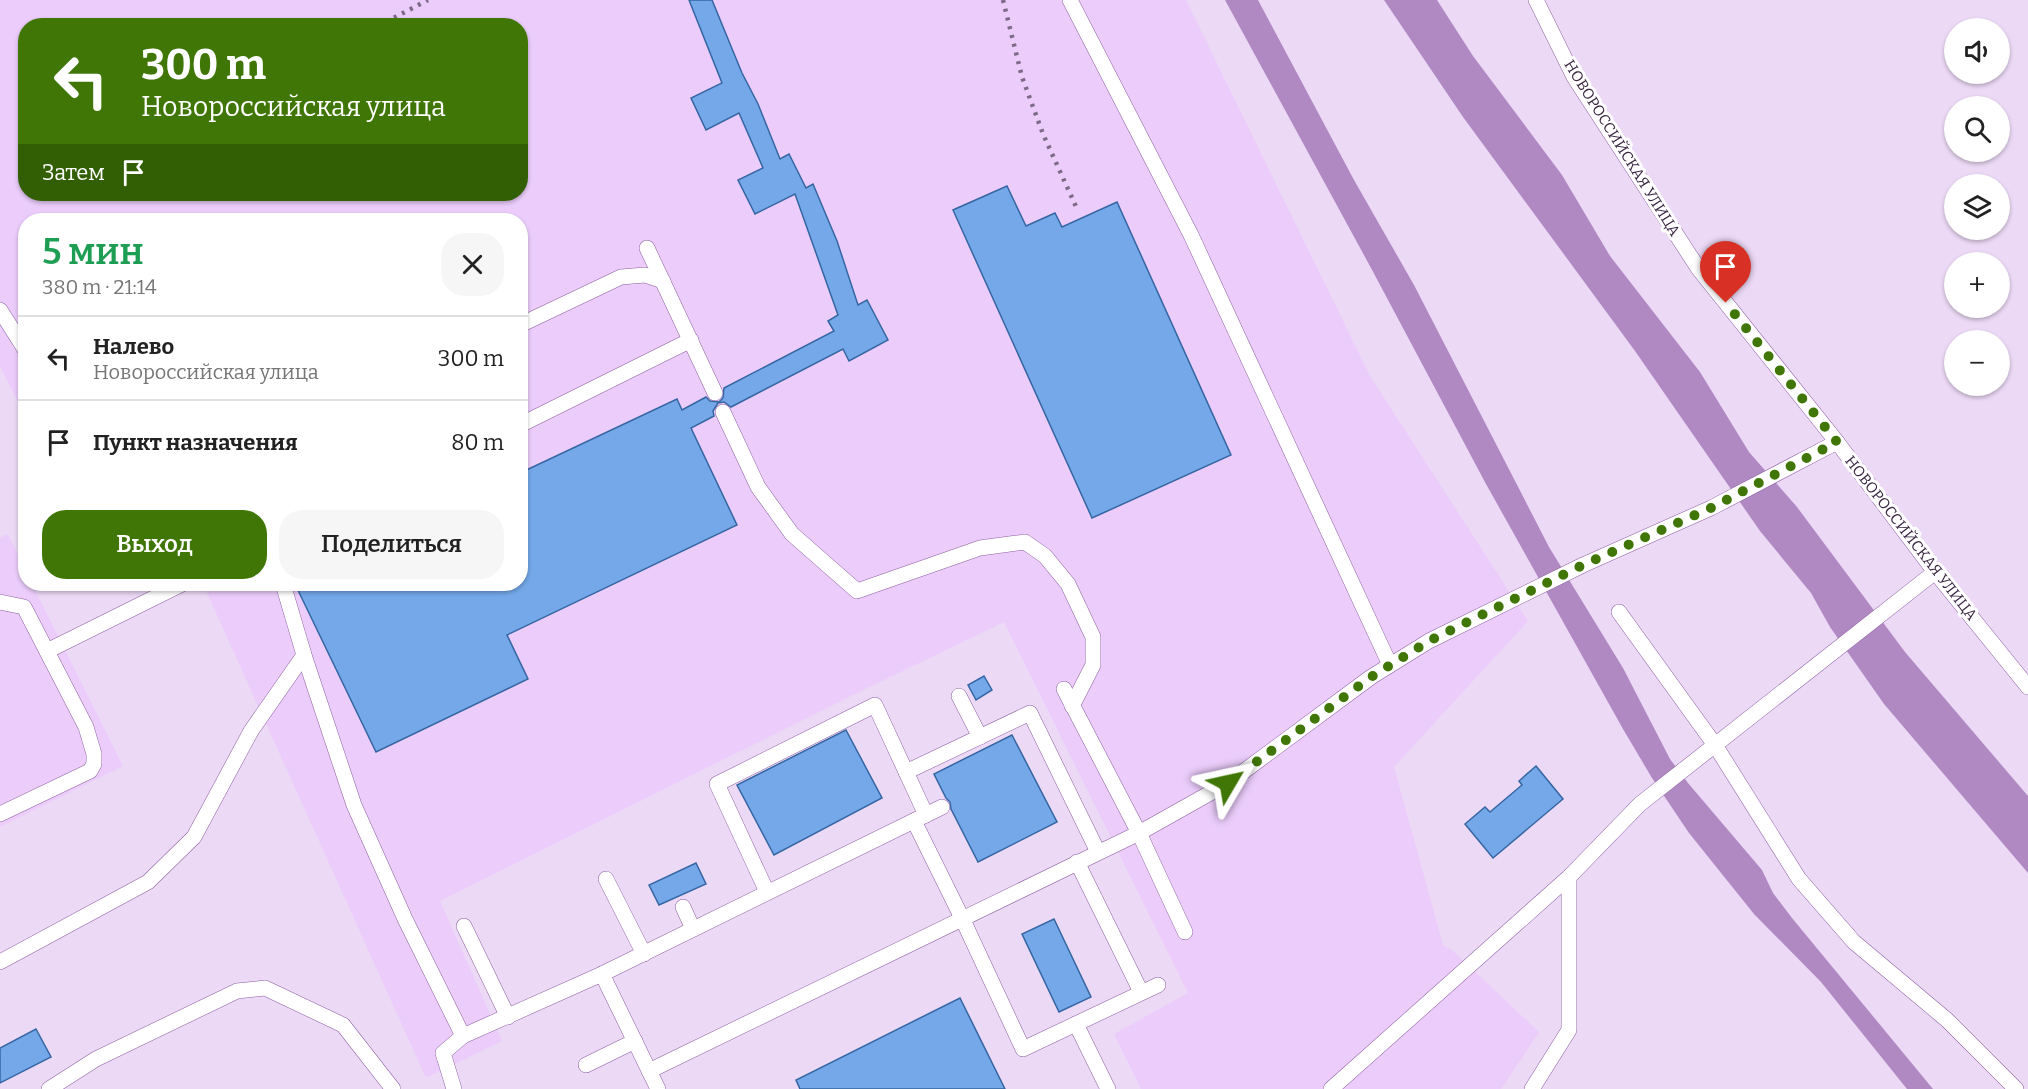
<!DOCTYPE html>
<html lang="ru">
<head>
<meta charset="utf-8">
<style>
	:root { --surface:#fff; --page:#f6f6f6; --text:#222; --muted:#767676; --line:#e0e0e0; --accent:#3f7606 }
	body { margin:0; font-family:Bitter,serif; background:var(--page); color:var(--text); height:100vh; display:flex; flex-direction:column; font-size:22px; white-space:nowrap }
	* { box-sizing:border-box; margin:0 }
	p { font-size:20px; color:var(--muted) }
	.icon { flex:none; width:33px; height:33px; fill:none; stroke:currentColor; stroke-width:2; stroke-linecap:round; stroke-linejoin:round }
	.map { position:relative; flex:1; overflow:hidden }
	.drawer { position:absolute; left:18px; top:213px; width:510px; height:378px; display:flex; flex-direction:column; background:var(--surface); border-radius:24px; box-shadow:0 2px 4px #0004 }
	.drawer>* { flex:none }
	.banner { position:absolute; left:18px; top:18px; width:510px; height:183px; border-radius:24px; box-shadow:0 2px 4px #0004; background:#3f7606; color:#fff; overflow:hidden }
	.buttons { position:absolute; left:1944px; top:18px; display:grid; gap:12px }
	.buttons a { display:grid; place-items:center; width:66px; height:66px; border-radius:50%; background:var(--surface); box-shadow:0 2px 4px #0004; font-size:30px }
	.pin { position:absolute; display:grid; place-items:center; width:51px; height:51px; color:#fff; margin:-62px -26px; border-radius:50% 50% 50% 0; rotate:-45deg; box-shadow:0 0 6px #0007 }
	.pin .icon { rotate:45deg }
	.me { position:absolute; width:66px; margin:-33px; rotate:54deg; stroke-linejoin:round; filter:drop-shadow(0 0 4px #0008) }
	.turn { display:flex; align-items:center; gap:21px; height:126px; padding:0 24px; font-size:27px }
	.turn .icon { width:78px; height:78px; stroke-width:2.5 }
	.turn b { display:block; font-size:42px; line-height:51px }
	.then { display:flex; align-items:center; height:57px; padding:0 24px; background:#0003; gap:12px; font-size:22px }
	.round { display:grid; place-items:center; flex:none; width:63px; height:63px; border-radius:24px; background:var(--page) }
	.head { display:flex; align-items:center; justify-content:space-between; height:102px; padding:0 24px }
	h1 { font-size:36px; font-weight:600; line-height:45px; color:#1e9e55 }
	.cta { display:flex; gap:12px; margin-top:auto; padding:12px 24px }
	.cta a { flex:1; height:69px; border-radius:24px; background:var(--accent); color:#fff; font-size:24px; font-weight:600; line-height:69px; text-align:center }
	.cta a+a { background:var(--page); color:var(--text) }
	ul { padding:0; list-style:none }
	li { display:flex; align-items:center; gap:18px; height:84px; padding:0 24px; border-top:2px solid var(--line) }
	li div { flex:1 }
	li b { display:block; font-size:22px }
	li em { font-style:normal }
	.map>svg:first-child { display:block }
	.built { fill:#ebccfb; fill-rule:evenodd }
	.water { fill:#b089c3 }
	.building { fill:#74a8e9; stroke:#3566a2; stroke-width:1.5 }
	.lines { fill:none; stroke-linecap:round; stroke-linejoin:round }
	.minor-casing { stroke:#8d60a2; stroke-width:16 }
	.minor { stroke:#fff; stroke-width:15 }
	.rail { stroke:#7d6a87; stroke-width:4.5; stroke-dasharray:3 6; stroke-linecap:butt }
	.route { stroke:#3f7606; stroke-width:10; stroke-dasharray:0 18 }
	.labels { text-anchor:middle; stroke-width:6; stroke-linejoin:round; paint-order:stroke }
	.street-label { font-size:15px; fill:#372440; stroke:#fff }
</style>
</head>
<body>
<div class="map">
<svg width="2028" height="1089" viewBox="0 0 2028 1089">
	<rect width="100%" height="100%" fill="#ecd9f6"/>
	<g class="built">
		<path d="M0,0H1186L1370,376L1528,621L1394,767L1443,945L1453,951L1539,1032L1501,1089H1141L1114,1034L1188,993L1004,622L855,694L440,901L502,1041L426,1078L203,584H520V220H26L25,416L0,366ZM26,26H520V194H26Z"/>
		<polygon points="8,534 25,570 26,584 32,584 123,766 0,827 0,538"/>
	</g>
	<g class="water">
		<polygon points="1225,0 1258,0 1354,180 1414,285 1549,547 1623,668 1670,759 1688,783 1762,870 1773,893 1792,918 1933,1089 1907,1089 1821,982 1754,914 1689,833 1652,778 1623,729 1486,484 1371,268"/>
		<polygon points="1384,0 1437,0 1473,56 1562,175 1610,256 1700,372 1749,452 1797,507 1905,652 2028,796 2028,873 1884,704 1830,627 1811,593 1760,531 1635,351 1463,117"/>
	</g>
	<g class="building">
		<polygon points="689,0 712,0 742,73 758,104 780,159 789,154 806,188 813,184 837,241 858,305 867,300 888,340 849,361 843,349 731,407 724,402 718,403 713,411 714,416 691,428 737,525 507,635 528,679 376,752 295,584 520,584 520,473 677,399 682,410 706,397 710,401 719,402 723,398 724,388 834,331 828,321 838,315 795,194 755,214 738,180 763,168 739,113 706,130 691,98 722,83"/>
		<polygon points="1007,186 1026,226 1055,213 1062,227 1117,202 1231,455 1092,518 953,210"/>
		<polygon points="984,676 992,690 976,700 968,685"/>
		<polygon points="846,730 882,798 774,855 737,785"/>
		<polygon points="1012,735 1057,822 978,862 951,809 950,802 946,798 934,774"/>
		<polygon points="1536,766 1563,799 1493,858 1465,824 1485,807 1490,812 1522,785 1519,781"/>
		<polygon points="696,863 706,884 659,905 649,885"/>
		<polygon points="1054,919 1091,997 1059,1012 1022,934"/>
		<polygon points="960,998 1005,1089 800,1089 796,1080"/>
		<polygon points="36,1029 51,1057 0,1083 0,1048"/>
	</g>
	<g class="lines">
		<g class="minor-casing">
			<g id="minor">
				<polyline points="1070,0 1191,235 1390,665"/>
				<polyline points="1536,0 1574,77 1698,268 1837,442 1935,572 2028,687"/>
				<polyline points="647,248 715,393"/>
				<polyline points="0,310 26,351"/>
				<polyline points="520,325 621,277 645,275 663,281"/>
				<polyline points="723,412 758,487 792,534 857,591 980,548 1025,542 1045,556 1068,584 1093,637 1093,665 1072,706"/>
				<polyline points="520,425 691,340"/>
				<polyline points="283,584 304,655 354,805 405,919 463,1036"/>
				<polyline points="0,602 24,607 86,727 94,754 94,764 90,771 0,814"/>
				<polyline points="1619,612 1715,745 1799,879 1854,942 1947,1020 2016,1089"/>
				<polyline points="47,651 182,584"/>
				<polyline points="1064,689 1139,833 1185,932"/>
				<polyline points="959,696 980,737"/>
				<polyline points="906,772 1030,713 1098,852"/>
				<polyline points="914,821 962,918 1023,1049 1158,985"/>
				<polyline points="1077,862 1141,992"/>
				<polyline points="606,879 644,954"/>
				<polyline points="767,892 717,784 875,705 926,815"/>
				<polyline points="683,907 693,929"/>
				<polyline points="464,926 508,1017"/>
				<polyline points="0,962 148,882 194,837 251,731 304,655"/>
				<polyline points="602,974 658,1089"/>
				<polyline points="1076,1024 1108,1089"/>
				<polyline points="586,1065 635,1041"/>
				<polyline points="649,1071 1139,833 1228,783 1371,677 1429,641 1583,565 1711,508 1837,442"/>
				<polyline points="49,1089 96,1059 237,991 265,988 343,1025 393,1089"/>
				<polyline points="454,1089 443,1053 463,1036 602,974 942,807"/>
				<polyline points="1331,1089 1569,877"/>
				<polyline points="1532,1089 1569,1030 1569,877 1640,804 1935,572"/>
			</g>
		</g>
		<use href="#minor" class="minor"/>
		<g class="rail">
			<polyline points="1003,0 1022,77 1043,134 1078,211"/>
			<polyline points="378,26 428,0"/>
		</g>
	</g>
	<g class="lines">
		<polyline class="route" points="1228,783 1371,677 1429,641 1583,565 1711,508 1837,442 1726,303"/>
	</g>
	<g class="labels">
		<g class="street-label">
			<text transform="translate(1622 148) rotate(58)" y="5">НОВОРОССИЙСКАЯ УЛИЦА</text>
			<text transform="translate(1911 538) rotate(52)" y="5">НОВОРОССИЙСКАЯ УЛИЦА</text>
		</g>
	</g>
</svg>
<div class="buttons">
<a><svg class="icon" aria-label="sound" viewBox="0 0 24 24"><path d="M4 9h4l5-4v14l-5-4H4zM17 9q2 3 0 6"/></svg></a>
<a><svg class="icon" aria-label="search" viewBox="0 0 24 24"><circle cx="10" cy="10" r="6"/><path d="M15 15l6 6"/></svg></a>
<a><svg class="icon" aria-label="layers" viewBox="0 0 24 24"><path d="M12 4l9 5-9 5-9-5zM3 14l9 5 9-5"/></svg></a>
<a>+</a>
<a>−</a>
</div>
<div class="pin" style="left:1726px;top:303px;background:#d93025"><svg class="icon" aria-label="arrive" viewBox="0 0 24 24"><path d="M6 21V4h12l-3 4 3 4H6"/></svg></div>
<svg class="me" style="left:1228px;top:783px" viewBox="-20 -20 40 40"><path d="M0-17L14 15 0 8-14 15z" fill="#3f7606" stroke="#fff" stroke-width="4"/></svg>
<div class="banner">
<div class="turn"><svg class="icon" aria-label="left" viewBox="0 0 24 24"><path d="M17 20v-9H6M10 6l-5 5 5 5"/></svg><div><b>300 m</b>Новороссийская улица</div></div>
<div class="then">Затем<svg class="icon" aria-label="arrive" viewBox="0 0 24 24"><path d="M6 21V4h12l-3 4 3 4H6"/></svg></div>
</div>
<section class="drawer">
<div class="head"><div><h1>5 мин</h1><p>380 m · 21:14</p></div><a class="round"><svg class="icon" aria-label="close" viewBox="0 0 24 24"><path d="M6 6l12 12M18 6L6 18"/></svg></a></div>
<ul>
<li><svg class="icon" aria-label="left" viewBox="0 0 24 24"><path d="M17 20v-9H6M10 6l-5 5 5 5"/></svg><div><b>Налево</b><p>Новороссийская улица</p></div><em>300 m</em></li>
<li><svg class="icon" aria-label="arrive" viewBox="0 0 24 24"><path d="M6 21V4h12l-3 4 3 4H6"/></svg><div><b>Пункт назначения</b></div><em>80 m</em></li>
</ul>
<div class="cta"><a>Выход</a><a>Поделиться</a></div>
</section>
</div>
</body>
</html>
